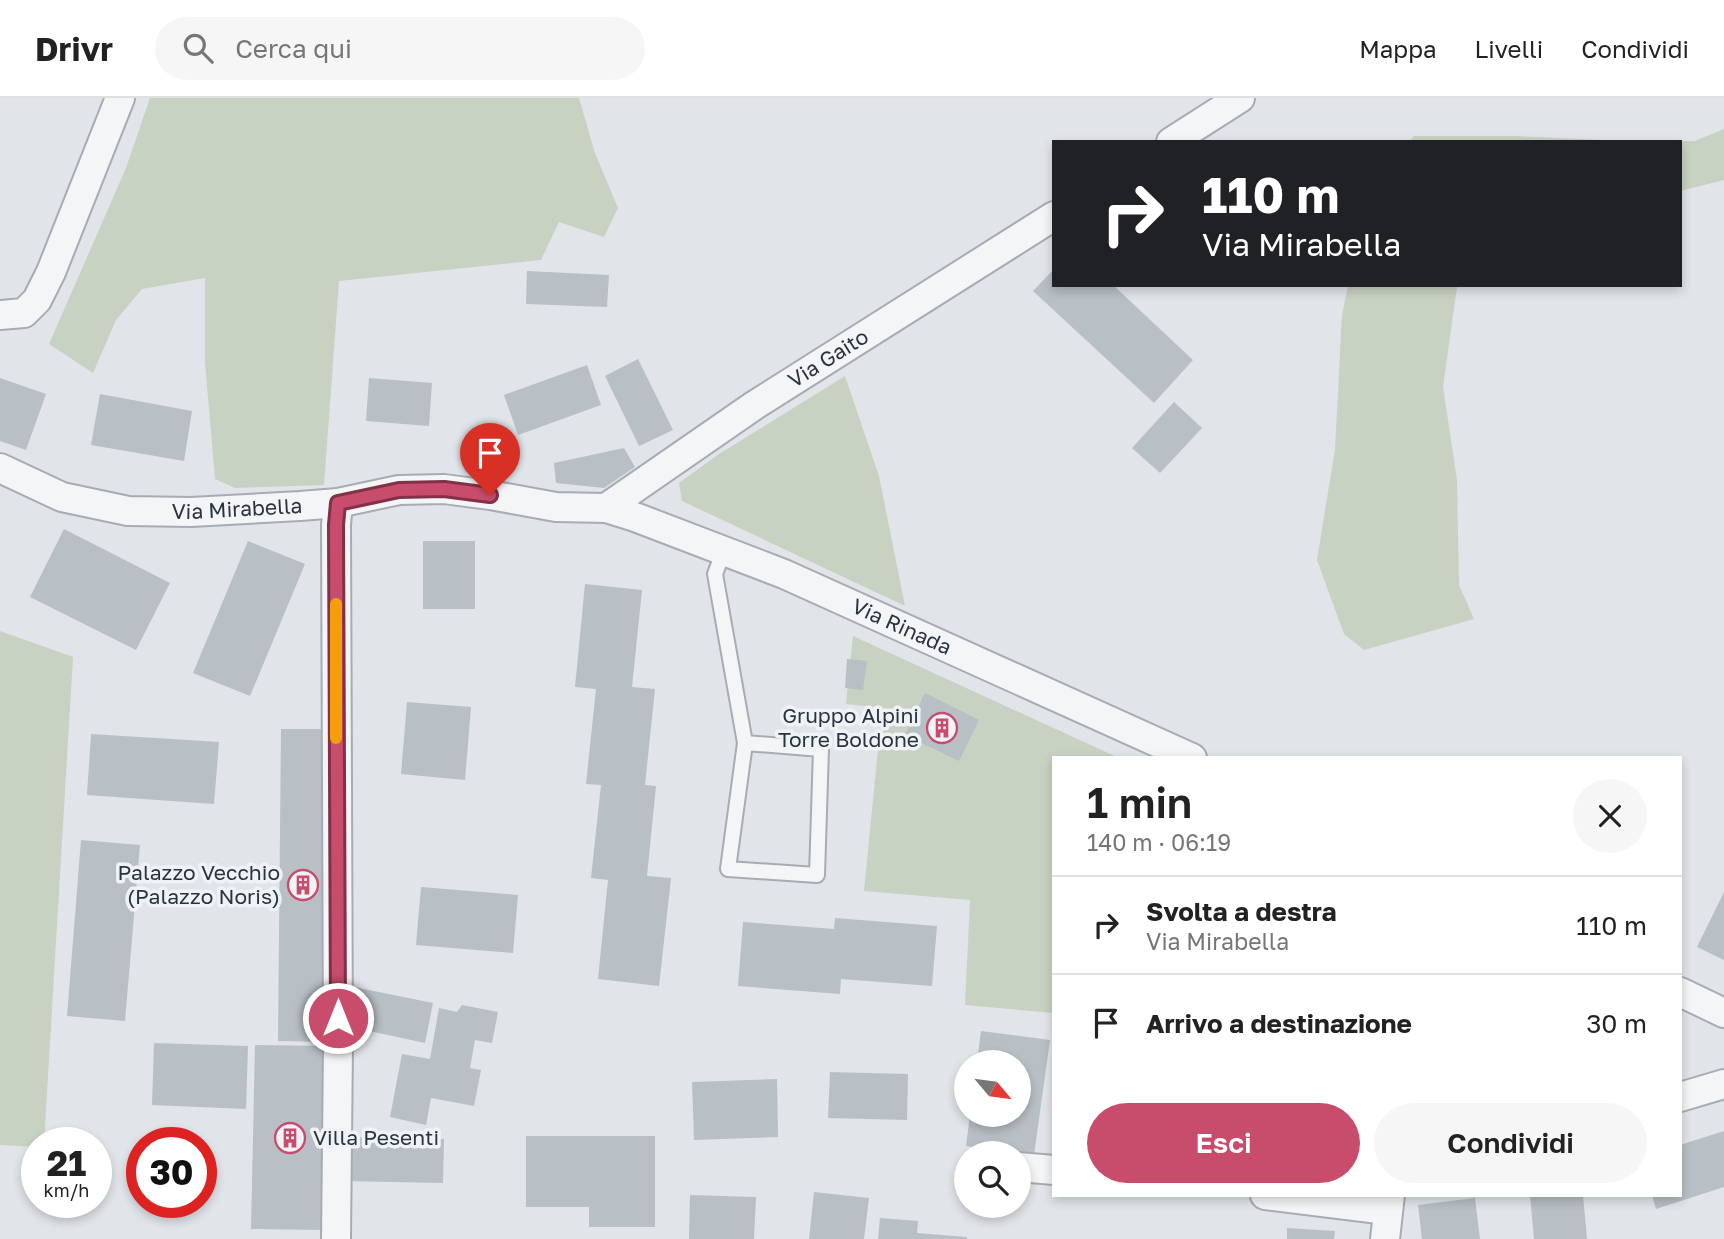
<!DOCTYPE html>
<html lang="it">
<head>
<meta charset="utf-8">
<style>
	:root { --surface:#fff; --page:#f6f6f6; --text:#222; --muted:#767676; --line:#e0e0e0; --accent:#c84c6b }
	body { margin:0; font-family:"Golos Text",sans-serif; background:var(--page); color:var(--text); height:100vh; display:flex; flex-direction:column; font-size:26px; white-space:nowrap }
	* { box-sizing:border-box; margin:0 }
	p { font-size:23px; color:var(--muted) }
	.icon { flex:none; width:38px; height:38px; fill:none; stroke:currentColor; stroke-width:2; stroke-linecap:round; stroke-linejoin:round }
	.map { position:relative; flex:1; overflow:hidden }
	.details { position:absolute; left:1052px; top:658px; width:630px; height:441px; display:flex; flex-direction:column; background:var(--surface); border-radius:0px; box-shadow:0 4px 10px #0003 }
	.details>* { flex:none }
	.top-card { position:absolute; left:1052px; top:42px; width:630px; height:147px; border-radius:0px; box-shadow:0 4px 10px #0003; background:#202124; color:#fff; overflow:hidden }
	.needle { width:46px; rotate:119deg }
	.fabs { position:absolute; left:954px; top:952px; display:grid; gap:14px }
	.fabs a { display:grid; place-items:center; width:77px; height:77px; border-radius:50%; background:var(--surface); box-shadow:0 4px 10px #0003; font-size:35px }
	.speed { position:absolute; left:21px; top:1029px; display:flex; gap:14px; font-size:35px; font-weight:700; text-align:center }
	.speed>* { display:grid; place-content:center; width:91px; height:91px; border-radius:50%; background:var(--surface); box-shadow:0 4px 10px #0003; line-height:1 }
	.speed small { font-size:18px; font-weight:400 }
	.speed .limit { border:10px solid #d22; background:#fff; color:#111 }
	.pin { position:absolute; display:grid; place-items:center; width:60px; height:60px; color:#fff; margin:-72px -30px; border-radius:50% 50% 50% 0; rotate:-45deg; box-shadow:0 0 7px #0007 }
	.pin .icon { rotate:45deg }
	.me { position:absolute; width:77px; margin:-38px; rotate:0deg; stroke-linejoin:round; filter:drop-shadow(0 0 5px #0008) }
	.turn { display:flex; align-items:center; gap:24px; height:147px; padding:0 35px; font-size:32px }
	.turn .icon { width:91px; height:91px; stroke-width:2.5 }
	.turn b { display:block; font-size:49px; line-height:60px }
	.round { display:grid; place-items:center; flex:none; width:74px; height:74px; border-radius:37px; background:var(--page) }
	.summary { display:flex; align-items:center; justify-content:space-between; height:119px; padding:0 35px }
	h1 { font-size:42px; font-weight:600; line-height:52px }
	.cta { display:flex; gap:14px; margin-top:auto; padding:14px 35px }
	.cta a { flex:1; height:80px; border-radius:42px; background:var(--accent); color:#fff; font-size:28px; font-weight:600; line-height:80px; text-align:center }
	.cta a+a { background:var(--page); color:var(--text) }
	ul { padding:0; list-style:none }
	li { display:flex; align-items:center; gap:21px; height:98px; padding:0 35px; border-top:2px solid var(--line) }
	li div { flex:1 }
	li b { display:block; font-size:26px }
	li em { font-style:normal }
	header { display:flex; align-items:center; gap:42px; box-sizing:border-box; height:98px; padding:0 35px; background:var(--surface); border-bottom:2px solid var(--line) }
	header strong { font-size:33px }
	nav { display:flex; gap:38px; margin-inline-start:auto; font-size:24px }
	.search { width:490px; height:63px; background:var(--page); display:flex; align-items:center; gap:18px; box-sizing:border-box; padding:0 24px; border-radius:38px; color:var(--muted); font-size:26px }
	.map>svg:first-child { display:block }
	.green { fill:#c8d2c2 }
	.building { fill:#b8bfc5 }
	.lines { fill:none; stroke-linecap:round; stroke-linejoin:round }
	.lane-casing { stroke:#a6acb3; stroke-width:18 }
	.street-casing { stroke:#a6acb3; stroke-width:32 }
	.lane { stroke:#f3f5f7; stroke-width:14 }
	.street { stroke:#f3f5f7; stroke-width:28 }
	.route-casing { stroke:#823146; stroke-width:18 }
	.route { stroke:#c84c6b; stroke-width:12 }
	.slow { stroke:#f59e0b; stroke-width:12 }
	.labels { text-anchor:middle; stroke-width:7; stroke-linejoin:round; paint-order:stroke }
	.street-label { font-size:21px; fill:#2a3440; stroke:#f0f3f6 }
	.poi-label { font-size:21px; fill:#2a3440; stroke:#f0f3f6; text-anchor:end }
</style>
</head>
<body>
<header>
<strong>Drivr</strong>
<div class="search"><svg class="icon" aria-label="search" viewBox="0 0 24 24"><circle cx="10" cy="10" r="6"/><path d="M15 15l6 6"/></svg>Cerca qui</div>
<nav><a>Mappa</a><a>Livelli</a><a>Condividi</a></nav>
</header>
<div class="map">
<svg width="1724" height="1141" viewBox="0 0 1724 1141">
	<rect width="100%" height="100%" fill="#e1e5e9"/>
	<g class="green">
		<polygon points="150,0 579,0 595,55 618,110 604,139 559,124 541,162 339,183 324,387 235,390 215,381 205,264 205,180 142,191 116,222 93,275 49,246 126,70"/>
		<polygon points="1724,31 1724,82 1680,93 1680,44 1409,44 1414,38 1515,38 1625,43 1695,43"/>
		<polygon points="1348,187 1459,187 1457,189 1443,289 1457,382 1459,487 1474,521 1364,552 1344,536 1317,462 1335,351 1342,217"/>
		<polygon points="845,278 879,378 905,508 682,403 679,385 719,356"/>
		<polygon points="0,533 73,559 44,1045 37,1045 37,1049 0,1047"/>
		<polygon points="853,538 1119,660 1054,660 1053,915 965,907 970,802 864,793 882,610 846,606"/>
	</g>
	<g class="building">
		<polygon points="1054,171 1054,187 1113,187 1193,262 1154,305 1033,193"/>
		<polygon points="527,173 609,177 607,209 526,206"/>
		<polygon points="638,261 673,332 639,348 605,278"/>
		<polygon points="587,267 601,307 518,337 504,297"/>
		<polygon points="0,280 46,296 26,352 0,343"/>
		<polygon points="369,280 432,285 429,328 366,323"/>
		<polygon points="100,296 192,313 184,363 91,347"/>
		<polygon points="1174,304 1202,330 1160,375 1132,350"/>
		<polygon points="624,350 635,369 604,390 556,385 554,365"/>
		<polygon points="64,431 170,485 136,552 30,499"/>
		<polygon points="248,443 305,466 250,598 193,575"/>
		<rect x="423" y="443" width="52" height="68"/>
		<polygon points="585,486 642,492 632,589 655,591 645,687 656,688 647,778 671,780 659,888 598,881 608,782 591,780 601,687 586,686 596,591 575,589"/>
		<polygon points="847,561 867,563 863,592 845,590"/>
		<polygon points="925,595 979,622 959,663 905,637"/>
		<polygon points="407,604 471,609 465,682 401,676"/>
		<polygon points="281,631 328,631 325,944 278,943"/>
		<polygon points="91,636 219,644 214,706 87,697"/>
		<polygon points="81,742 140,747 125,923 67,918"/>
		<polygon points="421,789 518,797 513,855 416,847"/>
		<polygon points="1724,794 1724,862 1697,849"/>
		<polygon points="835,820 937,828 932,888 841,881 840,896 738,888 743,824 834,831"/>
		<polygon points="354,889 433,905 425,945 346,928"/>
		<polygon points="462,907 498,914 492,945 475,942 470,970 481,972 474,1008 431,1000 426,1027 390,1019 402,956 430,961 439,910 457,914"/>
		<polygon points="981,933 1050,942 1034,1057 966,1048 970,1017 1018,1017 1018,964 977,964"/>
		<polygon points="154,945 248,948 246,1011 152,1007"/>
		<polygon points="255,947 330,948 326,1132 251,1131"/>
		<polygon points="830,974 908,976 907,1022 828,1020"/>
		<polygon points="777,981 778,1039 694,1042 692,984"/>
		<polygon points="1724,1033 1724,1089 1656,1111 1652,1097 1680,1097 1680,1047"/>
		<polygon points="526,1038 655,1038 655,1129 589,1129 589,1109 526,1109"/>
		<polygon points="345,1039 444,1041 443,1085 344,1083"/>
		<polygon points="814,1094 869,1100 864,1141 809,1141"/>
		<polygon points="690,1097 756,1099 754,1141 689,1141"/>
		<polygon points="1530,1097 1583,1097 1587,1141 1534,1141"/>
		<polygon points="1475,1100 1480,1141 1422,1141 1418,1107"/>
		<polygon points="880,1120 918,1123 917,1135 967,1139 967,1141 878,1141"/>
		<polygon points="1287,1130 1335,1133 1334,1141 1287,1141"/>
	</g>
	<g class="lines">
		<g class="lane-casing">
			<polyline id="lane" points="724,452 715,476 745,645 728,771 817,777 821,651 745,645"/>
		</g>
		<g class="street-casing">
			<g id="street">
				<polyline points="1171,44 1240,0"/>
				<polyline points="0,217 24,215 37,202 51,174 120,0"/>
				<path id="s1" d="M0,370L62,399L128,413L191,414L300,408L338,405L399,392L444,391L490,397L556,409L606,410L635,419L784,476L1192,660"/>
				<path id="s2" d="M606,410L755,307L1054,118"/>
				<polyline points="1680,894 1724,915"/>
				<polyline points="1680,999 1724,986"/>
				<polyline points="1018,1069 1054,1072"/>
				<polyline points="1265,1097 1387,1112"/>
				<polyline points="336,1141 338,947 336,427 338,405"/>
				<polyline points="1385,1141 1390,1097"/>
			</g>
		</g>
		<use href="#lane" class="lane"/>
		<use href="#street" class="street"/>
	</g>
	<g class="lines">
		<g class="route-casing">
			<polyline id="route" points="338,920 336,427 338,405 399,392 444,391 490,397"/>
		</g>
		<use href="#route" class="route"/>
		<polyline class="slow" points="336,640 336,506"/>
	</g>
	<defs>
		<g id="building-ring" transform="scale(1.575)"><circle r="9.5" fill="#f0f3f6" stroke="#c84c6b" stroke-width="1.5"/><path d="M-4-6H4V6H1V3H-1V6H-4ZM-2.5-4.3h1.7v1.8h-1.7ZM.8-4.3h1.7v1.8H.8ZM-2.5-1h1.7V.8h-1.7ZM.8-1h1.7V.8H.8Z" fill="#c84c6b"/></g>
	</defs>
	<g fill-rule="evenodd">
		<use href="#building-ring" x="942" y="630"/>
		<use href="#building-ring" x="303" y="787"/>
		<use href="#building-ring" x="290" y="1040"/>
	</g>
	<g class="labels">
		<g class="street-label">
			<text dy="7" stroke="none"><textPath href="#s2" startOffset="268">Via Gaito</textPath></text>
			<text dy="7" stroke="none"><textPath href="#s1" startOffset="245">Via Mirabella</textPath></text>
			<text dy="7" stroke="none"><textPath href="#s1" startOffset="936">Via Rinada</textPath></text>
		</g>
		<g class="poi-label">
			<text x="919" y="625">Gruppo Alpini<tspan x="919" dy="24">Torre Boldone</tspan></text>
			<text x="280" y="782">Palazzo Vecchio<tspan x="280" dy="24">(Palazzo Noris)</tspan></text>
			<text x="313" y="1047" text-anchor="start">Villa Pesenti</text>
		</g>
	</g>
</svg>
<div class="fabs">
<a><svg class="needle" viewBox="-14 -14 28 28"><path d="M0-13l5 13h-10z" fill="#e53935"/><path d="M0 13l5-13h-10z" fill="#767676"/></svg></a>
<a><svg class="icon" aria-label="search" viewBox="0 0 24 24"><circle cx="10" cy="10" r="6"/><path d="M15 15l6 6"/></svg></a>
</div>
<div class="speed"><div>21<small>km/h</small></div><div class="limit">30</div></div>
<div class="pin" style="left:490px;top:397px;background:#d93025"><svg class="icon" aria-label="arrive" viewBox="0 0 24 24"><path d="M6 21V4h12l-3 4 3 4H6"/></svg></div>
<svg class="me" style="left:338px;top:920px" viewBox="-20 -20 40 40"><circle r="17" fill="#c84c6b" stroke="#fff" stroke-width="3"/><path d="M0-11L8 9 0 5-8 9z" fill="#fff"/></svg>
<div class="top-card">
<div class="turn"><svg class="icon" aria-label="right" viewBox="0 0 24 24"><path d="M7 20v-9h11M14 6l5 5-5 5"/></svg><div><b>110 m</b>Via Mirabella</div></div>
</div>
<section class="details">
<div class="summary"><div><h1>1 min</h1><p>140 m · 06:19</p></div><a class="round"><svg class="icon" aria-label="close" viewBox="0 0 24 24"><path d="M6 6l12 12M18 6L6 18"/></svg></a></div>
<ul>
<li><svg class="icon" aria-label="right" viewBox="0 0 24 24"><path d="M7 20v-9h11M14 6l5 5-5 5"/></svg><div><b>Svolta a destra</b><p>Via Mirabella</p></div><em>110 m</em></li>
<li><svg class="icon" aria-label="arrive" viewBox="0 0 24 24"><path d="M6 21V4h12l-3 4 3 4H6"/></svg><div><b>Arrivo a destinazione</b></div><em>30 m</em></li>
</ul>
<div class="cta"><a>Esci</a><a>Condividi</a></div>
</section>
</div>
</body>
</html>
